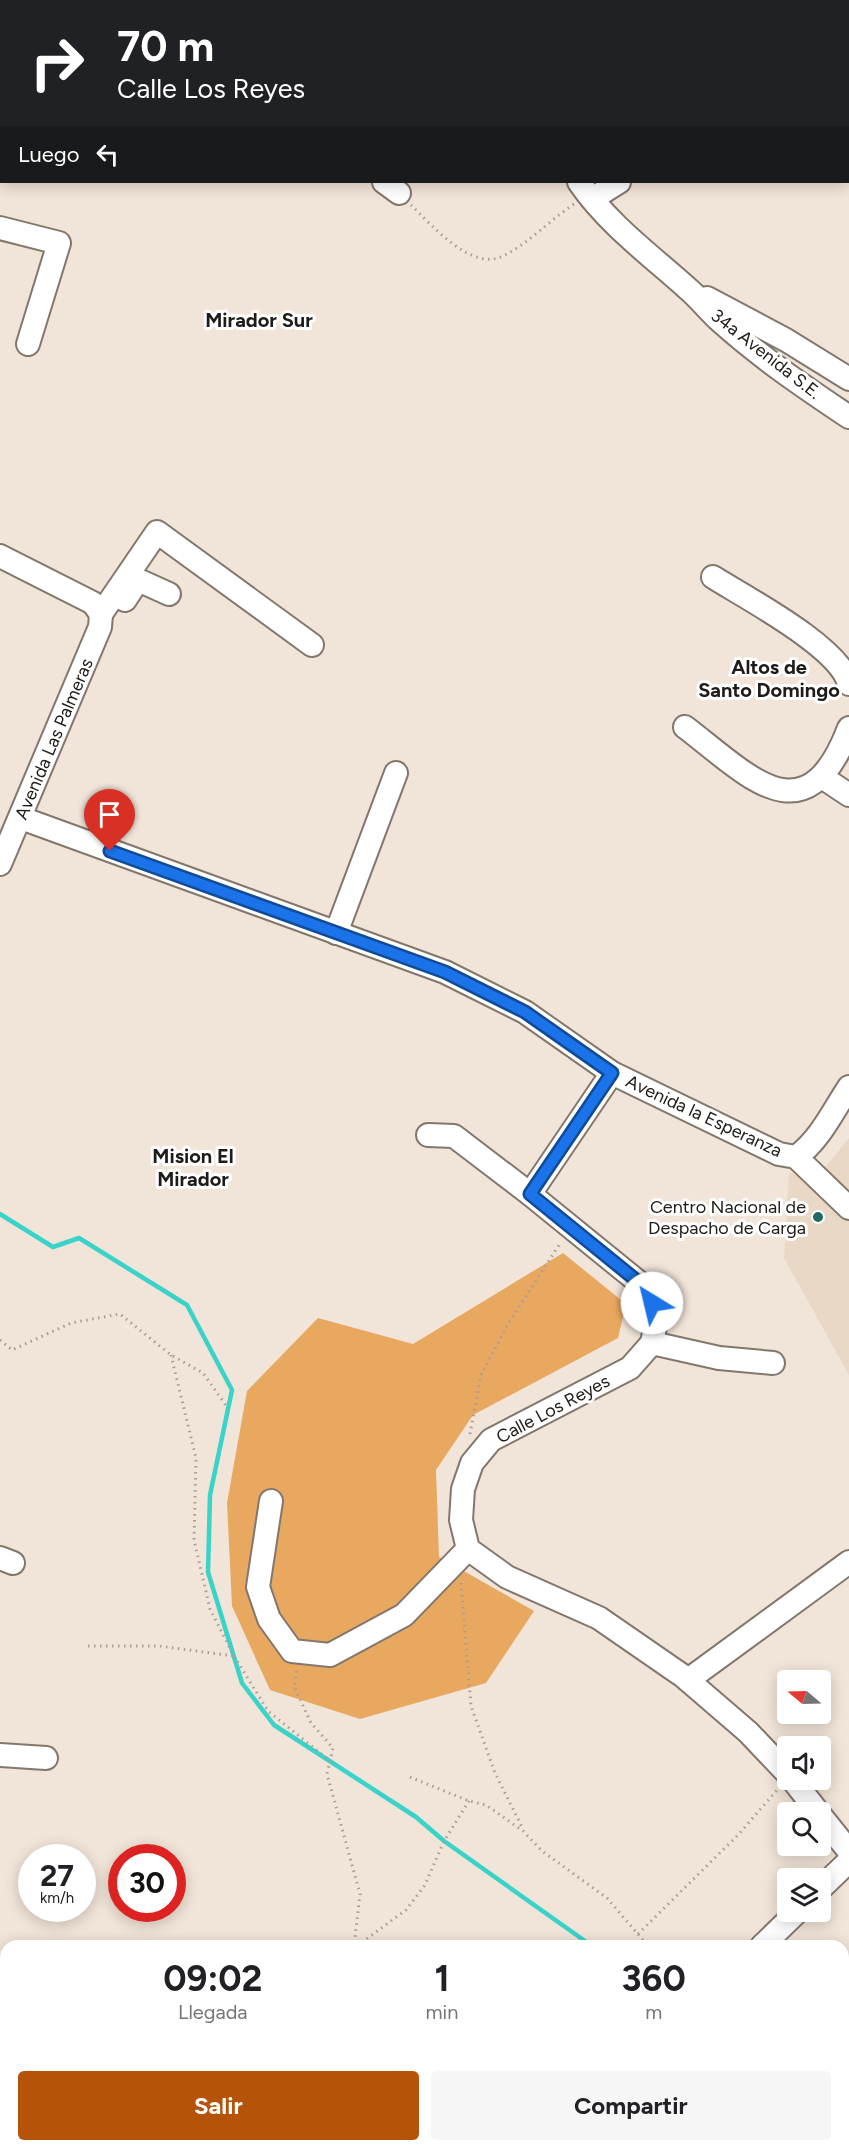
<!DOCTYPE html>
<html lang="es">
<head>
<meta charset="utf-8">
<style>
	:root { --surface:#fff; --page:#f6f6f6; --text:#202124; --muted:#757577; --accent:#b45309 }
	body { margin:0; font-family:Figtree,sans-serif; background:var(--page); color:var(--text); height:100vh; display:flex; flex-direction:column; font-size:22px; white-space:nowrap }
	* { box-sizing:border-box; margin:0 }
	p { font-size:20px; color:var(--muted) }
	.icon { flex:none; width:33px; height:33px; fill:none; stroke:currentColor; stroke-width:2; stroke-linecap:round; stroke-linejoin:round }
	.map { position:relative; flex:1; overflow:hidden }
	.side { position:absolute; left:0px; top:1940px; width:849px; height:212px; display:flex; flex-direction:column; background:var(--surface); border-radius:18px 18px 0 0; box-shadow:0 3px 15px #0003 }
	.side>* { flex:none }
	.top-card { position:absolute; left:0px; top:0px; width:849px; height:183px; box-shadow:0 3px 15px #0003; background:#202124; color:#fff; overflow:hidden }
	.needle { width:39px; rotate:289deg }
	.tools { position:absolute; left:777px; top:1670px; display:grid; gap:12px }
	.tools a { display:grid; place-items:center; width:54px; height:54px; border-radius:6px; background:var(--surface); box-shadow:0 3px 15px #0003; font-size:30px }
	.speed { position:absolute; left:18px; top:1844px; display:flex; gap:12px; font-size:30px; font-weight:700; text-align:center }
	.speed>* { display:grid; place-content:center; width:78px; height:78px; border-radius:50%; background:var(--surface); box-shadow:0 3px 15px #0003; line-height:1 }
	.speed small { font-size:15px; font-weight:400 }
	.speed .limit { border:9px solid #d22; background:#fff; color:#111 }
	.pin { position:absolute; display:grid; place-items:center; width:51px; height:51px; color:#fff; margin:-62px -26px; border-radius:50% 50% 50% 0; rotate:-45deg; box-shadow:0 0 6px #0007 }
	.pin .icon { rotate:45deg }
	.me { position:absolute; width:66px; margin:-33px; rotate:324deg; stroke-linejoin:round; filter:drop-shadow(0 0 4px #0008) }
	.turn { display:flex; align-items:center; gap:21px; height:126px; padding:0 18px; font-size:27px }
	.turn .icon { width:78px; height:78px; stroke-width:2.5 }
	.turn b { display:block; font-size:42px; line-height:51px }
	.then { display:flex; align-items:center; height:57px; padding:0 18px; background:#0003; gap:12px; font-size:22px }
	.eta { display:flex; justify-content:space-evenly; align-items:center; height:102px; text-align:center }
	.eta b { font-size:36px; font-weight:700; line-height:42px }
	.cta { display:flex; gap:12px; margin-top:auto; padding:12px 18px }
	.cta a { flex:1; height:69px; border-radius:6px; background:var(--accent); color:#fff; font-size:24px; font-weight:700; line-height:69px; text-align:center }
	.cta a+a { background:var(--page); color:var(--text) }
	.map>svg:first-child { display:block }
	.built { fill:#ead8c6 }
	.green { fill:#e9a860 }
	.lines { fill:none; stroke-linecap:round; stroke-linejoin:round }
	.stream { stroke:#39d3ca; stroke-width:4.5 }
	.minor-casing { stroke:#82776c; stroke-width:26 }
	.path { stroke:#a89e95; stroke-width:3; stroke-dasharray:1.5 4.5; stroke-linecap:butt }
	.minor { stroke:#fff; stroke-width:22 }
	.route-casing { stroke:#114b97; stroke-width:15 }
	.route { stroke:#1a73e8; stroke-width:10 }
	.poi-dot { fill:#216b67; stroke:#fff; stroke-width:2 }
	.labels { text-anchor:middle; stroke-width:6; stroke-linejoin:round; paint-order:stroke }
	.street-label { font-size:18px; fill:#1f1b17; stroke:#fff }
	.poi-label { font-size:18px; fill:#1f1b17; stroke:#fff; text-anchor:end }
	.neighbourhood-label { font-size:20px; font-weight:bold; fill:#1f1b17; stroke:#fff }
</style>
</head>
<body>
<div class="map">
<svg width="849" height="2150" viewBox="0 0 849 2150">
	<rect width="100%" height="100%" fill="#f1e4d8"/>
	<polygon class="built" points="849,1138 849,1375 784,1258 789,1173 818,1176"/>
	<g class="green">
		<polygon points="563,1253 626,1304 618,1338 473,1415 436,1470 439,1557 534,1611 486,1683 360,1719 270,1690 232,1606 227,1503 247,1391 318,1318 413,1344"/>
		<polygon points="154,2145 298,2145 295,2150 159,2150 153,2148"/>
	</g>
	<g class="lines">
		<g class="stream">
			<polyline points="0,1214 53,1247 79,1238 187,1305 232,1390 210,1495 208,1572 242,1683 274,1725 416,1817 444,1841 592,1946"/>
			<polyline points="843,2115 849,2118"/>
		</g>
		<g class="minor-casing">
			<g id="minor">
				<polyline points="513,0 514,2"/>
				<polyline points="154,2 158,0"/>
				<polyline points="785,2 785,0"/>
				<polyline points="0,21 2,21"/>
				<polyline points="384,182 399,193"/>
				<path d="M579,182C608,224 649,254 687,288C699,298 708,310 720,321C760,357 804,387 849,417"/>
				<polyline points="592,199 619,182"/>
				<polyline points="0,228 59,243 28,344"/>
				<polyline points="707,298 786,340 849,379"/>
				<polyline points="0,556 93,603 101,614"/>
				<path d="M713,577C746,598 840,647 849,684"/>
				<polyline points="125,600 138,580 169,594"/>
				<polyline points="101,614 157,532 312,645"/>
				<path d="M685,727C749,776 806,841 849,728"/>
				<polyline points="822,777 849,795"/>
				<polyline points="21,818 445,972 525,1012 612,1073 779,1154 796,1157"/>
				<polyline points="0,864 100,627 101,614"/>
				<polyline points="336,933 396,773"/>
				<polyline points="612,1073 530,1194 647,1289 657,1316 652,1343 630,1368 491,1440 472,1463 463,1489 461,1520 468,1549 507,1577 599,1618 683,1676 748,1732 788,1774"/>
				<polyline points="428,1135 454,1136 530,1194"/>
				<path d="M796,1157C820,1140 833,1111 849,1087"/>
				<polyline points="796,1157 849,1208"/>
				<polyline points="652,1343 719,1358 773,1363"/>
				<polyline points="271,1501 258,1587 269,1619 292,1651 330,1655 404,1615 468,1549"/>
				<polyline points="0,1558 13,1563"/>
				<polyline points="688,1680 849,1562"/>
				<polyline points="0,1755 46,1758"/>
				<polyline points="792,1779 818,1812"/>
				<polyline points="820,1815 849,1851"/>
				<polyline points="820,1889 849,1861"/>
				<polyline points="762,1946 798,1911"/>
				<polyline points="843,2020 849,2014"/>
				<polyline points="843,2060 849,2068"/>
				<polyline points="0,2091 2,2083"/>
				<polyline points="652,2150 653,2145"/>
			</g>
		</g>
		<g class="path">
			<path d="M411,205C431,224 471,272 503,256C528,244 550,220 574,204"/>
			<polyline points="0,1340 12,1350 71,1323 120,1314 171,1355 203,1373 228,1408"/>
			<polyline points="171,1355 196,1458 194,1540 210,1609 234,1656 268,1711 330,1761"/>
			<polyline points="470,1434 481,1375 508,1324 561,1242"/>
			<polyline points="461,1583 471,1706 495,1773 523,1829"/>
			<polyline points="88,1646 159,1646 234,1656"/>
			<polyline points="297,1671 294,1686 311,1723 333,1748 327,1774 360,1894 354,1946"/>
			<polyline points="410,1777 469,1801 486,1805 523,1831 542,1851 607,1898 648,1946"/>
			<polyline points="638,1934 738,1835 778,1789"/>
			<polyline points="357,1946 406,1910 425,1885 444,1841 469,1801"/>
			<polyline points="267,2145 269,2150"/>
		</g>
		<use href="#minor" class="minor"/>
	</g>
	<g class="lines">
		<g class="route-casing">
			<polyline id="route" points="110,851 445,972 525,1012 612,1073 530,1194 647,1289 652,1303"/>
		</g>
		<use href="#route" class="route"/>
	</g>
	<circle class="poi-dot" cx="818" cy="1217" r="6"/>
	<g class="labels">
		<g class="street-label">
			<text transform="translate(766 354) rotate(38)" y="6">34a Avenida S.E.</text>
			<text transform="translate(54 739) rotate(-67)" y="6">Avenida Las Palmeras</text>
			<text transform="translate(704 1116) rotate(25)" y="6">Avenida la Esperanza</text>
			<text transform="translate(553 1409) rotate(-28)" y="6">Calle Los Reyes</text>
		</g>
		<g class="poi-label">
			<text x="806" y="1213">Centro Nacional de<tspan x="806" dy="21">Despacho de Carga</tspan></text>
		</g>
		<g class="neighbourhood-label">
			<text x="259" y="327">Mirador Sur</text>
			<text x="769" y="674">Altos de<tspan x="769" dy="23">Santo Domingo</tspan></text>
			<text x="193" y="1163">Mision El<tspan x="193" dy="23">Mirador</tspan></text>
		</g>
	</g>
</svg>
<div class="tools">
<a><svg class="needle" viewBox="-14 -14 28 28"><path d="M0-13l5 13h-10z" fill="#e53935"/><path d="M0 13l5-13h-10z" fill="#757577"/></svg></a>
<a><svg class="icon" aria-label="sound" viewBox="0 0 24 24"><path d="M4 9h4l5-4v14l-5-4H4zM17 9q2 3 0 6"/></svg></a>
<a><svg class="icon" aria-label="search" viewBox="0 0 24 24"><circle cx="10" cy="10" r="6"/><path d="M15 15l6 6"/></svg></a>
<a><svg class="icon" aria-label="layers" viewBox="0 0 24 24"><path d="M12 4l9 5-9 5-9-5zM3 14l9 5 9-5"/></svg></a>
</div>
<div class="speed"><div>27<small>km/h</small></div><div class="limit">30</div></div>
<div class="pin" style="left:110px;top:851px;background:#d93025"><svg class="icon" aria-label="arrive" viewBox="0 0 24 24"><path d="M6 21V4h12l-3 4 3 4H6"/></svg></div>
<svg class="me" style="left:652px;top:1303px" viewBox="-20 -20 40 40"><circle r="19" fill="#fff"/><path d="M0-13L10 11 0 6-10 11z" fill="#1a73e8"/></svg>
<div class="top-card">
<div class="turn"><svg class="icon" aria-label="right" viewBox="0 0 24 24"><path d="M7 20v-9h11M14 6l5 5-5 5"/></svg><div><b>70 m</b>Calle Los Reyes</div></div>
<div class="then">Luego<svg class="icon" aria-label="left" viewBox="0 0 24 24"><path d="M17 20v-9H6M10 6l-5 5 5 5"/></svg></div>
</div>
<section class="side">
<div class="eta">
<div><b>09:02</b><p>Llegada</p></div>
<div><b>1</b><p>min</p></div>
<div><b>360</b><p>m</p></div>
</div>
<div class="cta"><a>Salir</a><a>Compartir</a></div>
</section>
</div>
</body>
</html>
